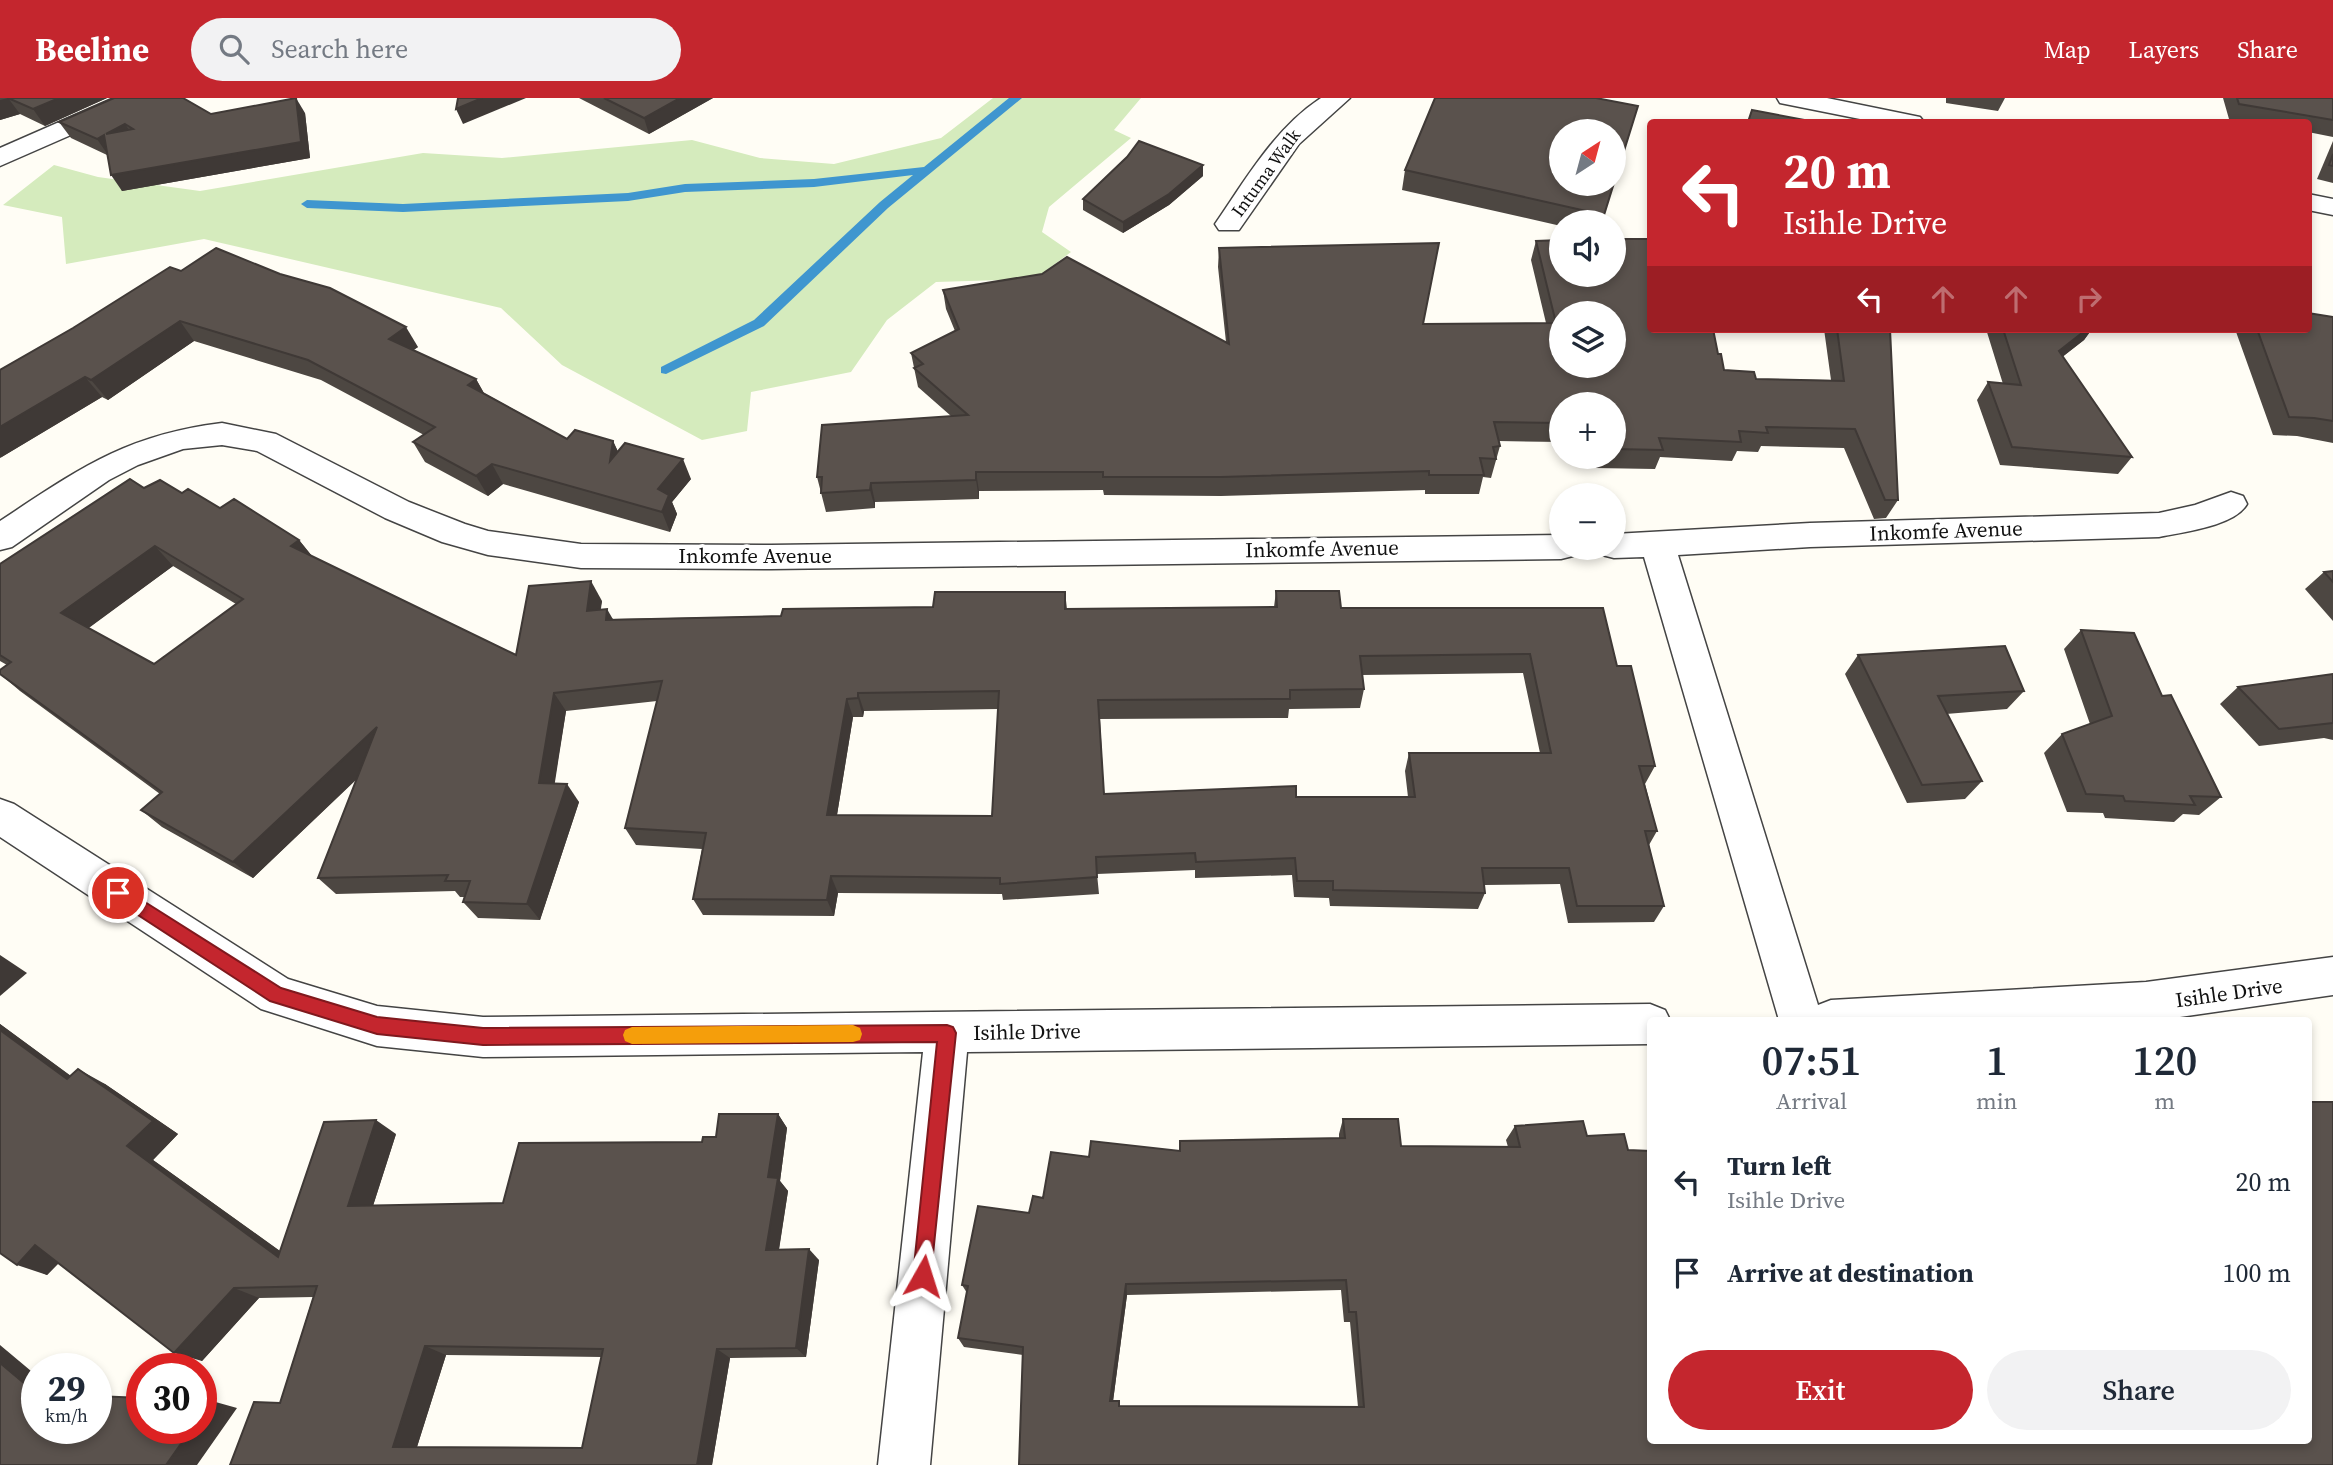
<!DOCTYPE html>
<html lang="en">
<head>
<meta charset="utf-8">
<style>
	:root { --surface:#fff; --page:#f2f2f3; --text:#1f2937; --muted:#747a83; --accent:#c4262e }
	body { margin:0; font-family:"Source Serif 4",serif; background:var(--page); color:var(--text); height:100vh; display:flex; flex-direction:column; font-size:26px; white-space:nowrap }
	* { box-sizing:border-box; margin:0 }
	p { font-size:23px; color:var(--muted) }
	.icon { flex:none; width:38px; height:38px; fill:none; stroke:currentColor; stroke-width:2; stroke-linecap:round; stroke-linejoin:round }
	.map { position:relative; flex:1; overflow:hidden }
	.panel { position:absolute; left:1647px; top:919px; width:665px; height:427px; display:flex; flex-direction:column; background:var(--surface); border-radius:7px; box-shadow:0 4px 10px #0003 }
	.panel>* { flex:none }
	.guide { position:absolute; left:1647px; top:21px; width:665px; height:214px; border-radius:7px; box-shadow:0 4px 10px #0003; background:#c4262e; color:#fff; overflow:hidden }
	.needle { width:46px; rotate:36deg }
	.fabs { position:absolute; left:1549px; top:21px; display:grid; gap:14px }
	.fabs a { display:grid; place-items:center; width:77px; height:77px; border-radius:50%; background:var(--surface); box-shadow:0 4px 10px #0003; font-size:35px }
	.speed { position:absolute; left:21px; top:1255px; display:flex; gap:14px; font-size:35px; font-weight:700; text-align:center }
	.speed>* { display:grid; place-content:center; width:91px; height:91px; border-radius:50%; background:var(--surface); box-shadow:0 4px 10px #0003; line-height:1 }
	.speed small { font-size:18px; font-weight:400 }
	.speed .limit { border:10px solid #d22; background:#fff; color:#111 }
	.pin { position:absolute; display:grid; place-items:center; width:60px; height:60px; color:#fff; margin:-30px; border:4px solid #fff; border-radius:50%; box-shadow:0 2px 7px #0007 }
	.me { position:absolute; width:77px; margin:-38px; rotate:6deg; stroke-linejoin:round; filter:drop-shadow(0 0 5px #0008) }
	.turn { display:flex; align-items:center; gap:24px; height:147px; padding:0 21px; font-size:32px }
	.turn .icon { width:91px; height:91px; stroke-width:2.5 }
	.turn b { display:block; font-size:49px; line-height:60px }
	.lanes { display:flex; align-items:center; height:66px; padding:0 21px; background:#0003; justify-content:center; gap:35px; direction:ltr }
	.lanes .off { opacity:.35 }
	.eta { display:flex; justify-content:space-evenly; align-items:center; height:119px; text-align:center }
	.eta b { font-size:42px; font-weight:600; line-height:49px }
	.action { display:flex; gap:14px; margin-top:auto; padding:14px 21px }
	.action a { flex:1; height:80px; border-radius:42px; background:var(--accent); color:#fff; font-size:28px; font-weight:600; line-height:80px; text-align:center }
	.action a+a { background:var(--page); color:var(--text) }
	ul { padding:0; list-style:none }
	li { display:flex; align-items:center; gap:21px; height:91px; padding:0 21px }
	li div { flex:1 }
	li b { display:block; font-size:26px }
	li em { font-style:normal }
	header { display:flex; align-items:center; gap:42px; box-sizing:border-box; height:98px; padding:0 35px; background:var(--accent); color:#fff }
	header strong { font-size:33px }
	nav { display:flex; gap:38px; margin-inline-start:auto; font-size:24px }
	.search { width:490px; height:63px; background:var(--page); display:flex; align-items:center; gap:18px; box-sizing:border-box; padding:0 24px; border-radius:38px; color:var(--muted); font-size:26px }
	.map>svg:first-child { display:block }
	.green { fill:#d5ebbd }
	.lines { fill:none; stroke-linecap:round; stroke-linejoin:round }
	.stream { fill:#3f96cf; fill-rule:evenodd }
	.street-casing { stroke:#444; stroke-width:3 }
	.street { fill:#fff; fill-rule:evenodd }
	.wall { fill:#4d4742; fill-rule:evenodd }
	.shaded-wall { fill:#3f3936 }
	.building { fill:#5a524d; stroke:#3f3936; stroke-width:2; fill-rule:evenodd }
	.route { fill:#c4262e; stroke:#7f191e; stroke-width:2 }
	.slow { fill:#f59e0b }
	.labels { text-anchor:middle; stroke-width:7; stroke-linejoin:round; paint-order:stroke }
	.far-street-label { font-size:18px; fill:#111; stroke:#fff }
	.street-label { font-size:21px; fill:#111; stroke:#fff }
</style>
</head>
<body>
<header>
<strong>Beeline</strong>
<div class="search"><svg class="icon" aria-label="search" viewBox="0 0 24 24"><circle cx="10" cy="10" r="6"/><path d="M15 15l6 6"/></svg>Search here</div>
<nav><a>Map</a><a>Layers</a><a>Share</a></nav>
</header>
<div class="map">
<svg width="2333" height="1367" viewBox="0 0 2333 1367">
	<rect width="100%" height="100%" fill="#fffdf5"/>
	<polygon class="green" points="993,0 1141,0 1114,32 1131,40 1049,109 1042,134 1071,154 1035,181 936,184 887,222 851,274 751,294 747,333 702,342 562,267 501,210 204,141 66,166 62,119 3,107 54,67 98,79 200,93 423,55 502,60 692,42 760,60 834,66 941,40"/>
	<g class="lines">
		<polygon class="stream" points="1009,0 1022,0 888,110 764,228 666,276 661,275 661,269 754,222 880,104 913,77 814,89 685,94 628,103 403,114 307,110 301,106 307,102 403,106 628,95 685,86 814,81 924,69"/>
		<g class="street-casing">
			<g id="street">
				<polygon points="114,0 147,0 144,5 0,68 0,50"/>
				<path d="M1321,0H1350L1299,46L1239,132H1219L1215,126C1246,81 1275,30 1321,0Z"/>
				<polygon points="1777,0 1827,0 1920,19 1924,24 1875,24 1780,5"/>
				<polygon points="2308,96 2333,101 2333,117 2308,112"/>
				<path d="M222,325L276,336L409,404L465,426L488,433L581,446L771,447L1561,437V450H1577L1573,458L1561,461L771,471L581,470L488,457L442,444L385,420L257,353L222,347L183,351L138,367L109,382L12,449L0,452V423C79,371 125,337 222,325Z"/>
				<path d="M2231,394L2243,398L2247,406C2235,428 2183,434 2159,439L1810,449L1678,457L1818,907L1831,902L2146,884L2333,859V897L2159,922H1779L1644,459L1614,460L1602,457L1598,450H1614V436L1810,425L2159,415L2195,407Z"/>
				<polygon points="0,701 14,706 288,881 377,908 483,919 1650,906 1665,912 1670,922 1650,922 1650,946 967,954 930,1367 878,1367 923,954 483,959 377,948 261,911 0,739"/>
			</g>
		</g>
		<use href="#street" class="street"/>
	</g>
	<g class="wall">
		<polygon points="0,0 107,0 45,28 20,16 0,22"/>
		<polygon points="579,0 713,0 649,36"/>
		<polygon points="1946,0 2005,0 1998,13 1946,5"/>
		<polygon points="2223,0 2333,0 2333,39 2308,34 2308,24 2251,24 2229,21"/>
		<polygon points="1638,8 1602,124 1561,124 1561,128 1402,92 1405,72"/>
		<polygon points="305,15 310,60 122,93 107,57 71,40 59,24 211,16"/>
		<polygon points="2333,43 2333,85 2317,81"/>
		<polygon points="1203,78 1169,107 1123,135 1083,112 1083,101"/>
		<polygon points="1650,106 1650,231 1718,256 1724,272 1756,281 1831,282 1824,231 1890,231 1898,402 1886,420 1874,421 1844,350 1761,348 1758,354 1737,353 1732,363 1660,359 1655,371 1595,370 1592,359 1614,359 1614,306 1561,306 1561,344 1498,343 1500,348 1491,380 1483,379 1479,396 1425,396 1425,392 1221,398 1104,397 1103,392 979,393 979,401 875,404 875,410 826,414 817,379 951,318 918,289 911,255 955,233 946,211 943,192 1226,244 1218,169 1219,150 1423,226 1546,225 1531,162 1536,143 1647,141"/>
		<polygon points="181,173 418,249 413,252 476,281 484,295 567,341 613,343 618,354 691,381 672,404 677,416 670,434 503,386 488,398 425,364 413,344 424,337 321,282 194,243 108,302 102,299 0,360"/>
		<polygon points="2333,219 2333,345 2297,338 2273,337 2235,231 2308,231"/>
		<polygon points="1986,231 2092,231 2084,242 2062,259 2132,359 2118,376 2000,367 1977,302 1988,284 2003,286"/>
		<path d="M144,390L182,395L299,442L312,458L516,557L602,503L600,512L613,521L781,518L933,509L1065,494L1067,511L1274,509L1276,493L1341,510L1617,568L1655,668L1645,686L1657,733L1649,747L1664,808L1654,824L1568,825L1560,786L1484,787L1485,795L1478,811L1330,808L1329,800L1294,799L1292,777L1195,780V772L1097,776L1099,796L1003,802L1002,796L838,795L834,818L703,817L693,801L702,751L636,747L625,730L657,603L566,613L554,686L579,704L540,822L478,820L463,804L464,799H460L455,793L336,796L318,780L357,681L253,780L162,729L141,712L160,696L20,593L0,576L7,567L0,563V466ZM173,468L236,506L154,566L88,530ZM1523,575L1540,655H1409L1405,673L1408,699H1296L1104,696L1100,621L1288,620L1289,611L1360,610L1364,591L1362,577ZM998,611L992,718L837,717L853,619H863L864,613Z"/>
		<polygon points="2333,473 2333,523 2305,491 2324,474"/>
		<polygon points="2081,532 2162,598 2221,699 2199,717 2183,716 2174,724 2105,720 2103,715 2067,714 2044,655 2062,636 2090,626 2064,551"/>
		<polygon points="1858,557 2024,593 2007,611 1946,616 1982,683 1965,701 1907,705 1845,576"/>
		<polygon points="2333,576 2333,642 2324,640 2259,648 2220,606 2238,589"/>
		<path d="M0,926L71,978L105,986L178,1036L153,1062L280,1153L396,1036L373,1108L503,1105L702,1044L778,1016L787,1030L780,1083L788,1093L779,1152L819,1162L806,1259L730,1260L712,1367H230L280,1305L313,1199L259,1200L202,1263L59,1165L47,1177L0,1155ZM446,1257L602,1259L582,1350L417,1349Z"/>
		<path d="M2308,1004L2333,1367H1019L1023,1257L964,1249L958,1240L967,1195L962,1187L1043,1100L1089,1059L1179,1053L1180,1043L1339,1040V1036L1343,1021L1401,1048L1508,1049L1506,1042L1515,1028L1650,1342H2308ZM1341,1192L1344,1224H1350L1358,1309L1119,1308V1303H1113L1127,1197Z"/>
	</g>
	<g class="shaded-wall">
		<polygon points="8,0 20,16 0,22 0,2"/>
		<polygon points="59,0 107,0 45,28 33,11"/>
		<polygon points="296,0 305,15 310,60 122,93 111,77"/>
		<polygon points="482,0 526,0 463,26 456,11"/>
		<polygon points="680,0 713,0 649,36 644,20"/>
		<polygon points="125,26 136,42 106,36"/>
		<polygon points="104,37 108,57 97,41"/>
		<polygon points="1203,67 1203,78 1169,107 1123,135 1123,124"/>
		<polygon points="180,223 194,243 108,302 91,282"/>
		<polygon points="406,229 418,249 401,261 389,241"/>
		<polygon points="2087,231 2092,231 2084,242 2047,271 2059,253"/>
		<polygon points="85,279 102,299 0,360 0,329"/>
		<polygon points="476,281 487,301 468,287"/>
		<polygon points="613,343 622,362 610,363"/>
		<polygon points="683,361 691,381 672,404 677,416 670,434 662,414 658,391"/>
		<polygon points="492,366 503,386 488,398 476,378"/>
		<polygon points="976,374 979,393 979,401 976,382"/>
		<polygon points="871,385 875,404 875,410 870,392"/>
		<polygon points="299,442 315,462 291,448"/>
		<polygon points="155,448 173,468 82,535 61,515"/>
		<polygon points="591,483 602,503 598,532 587,513"/>
		<polygon points="607,511 618,530 606,522"/>
		<polygon points="554,595 566,613 552,703 539,685"/>
		<polygon points="858,595 864,613 863,619 858,600"/>
		<polygon points="847,601 853,619 834,735 827,717"/>
		<polygon points="377,629 392,647 253,780 233,764"/>
		<polygon points="567,686 579,704 540,822 527,806"/>
		<polygon points="831,778 838,795 834,818 827,802"/>
		<polygon points="0,857 27,875 0,898"/>
		<polygon points="0,926 95,996 67,981 0,932"/>
		<polygon points="78,971 105,986 178,1036 153,1062 302,1169 278,1159 127,1048"/>
		<polygon points="778,1016 787,1030 780,1083 788,1093 777,1163 766,1152 768,1079"/>
		<polygon points="376,1022 396,1036 369,1120 348,1108"/>
		<polygon points="35,1147 65,1158 47,1177 17,1167"/>
		<polygon points="809,1151 819,1162 806,1259 796,1250"/>
		<polygon points="1126,1186 1127,1197 1112,1311 1110,1303"/>
		<polygon points="234,1190 259,1200 202,1263 174,1255"/>
		<polygon points="0,1247 37,1278 37,1296 0,1265"/>
		<polygon points="425,1248 446,1257 415,1355 393,1349"/>
		<polygon points="717,1251 730,1260 712,1367 697,1367"/>
		<polygon points="212,1303 237,1310 197,1367 166,1367 192,1330 201,1330 201,1317"/>
	</g>
	<g class="building">
		<polygon points="8,0 59,0 33,11"/>
		<path d="M114,0H183L211,16L296,0L301,44L111,77L104,37L97,41L59,24ZM125,26L133,31L106,36Z"/>
		<polygon points="458,0 482,0 456,11"/>
		<polygon points="604,0 680,0 644,20"/>
		<path d="M1435,0H1596L1638,8L1604,117L1405,72ZM1561,33H1614V86H1561Z"/>
		<polygon points="2237,0 2333,0 2333,22 2239,6"/>
		<polygon points="1752,12 1815,24 1748,24"/>
		<polygon points="1139,43 1203,67 1169,96 1123,124 1083,101 1127,59"/>
		<polygon points="2333,56 2333,68 2329,67"/>
		<path d="M1614,141H1650V231H1713L1718,256H1721L1724,272L1754,274L1756,281L1844,283L1837,231H1890L1898,402H1885L1855,331L1766,329L1768,335L1739,333L1741,344L1659,340L1663,352L1614,351V306H1561V325L1494,324L1500,348L1493,349L1496,361L1480,360L1484,377H1429V373L1221,379H1103V374H976V382L871,385L870,392L821,395L822,379H817L822,327L968,317L914,270L923,266L911,255L959,231L943,192L1042,176L1067,159L1229,246L1219,150L1439,145L1423,226L1556,225L1536,143L1561,142V177H1614ZM1561,215H1614V268H1561Z"/>
		<polygon points="216,150 280,176 330,190 406,229 389,241 476,281 468,287 567,341 575,332 613,343 610,363 625,345 683,361 658,391 669,397 662,414 492,366 476,378 413,344 435,329 308,262 180,223 91,282 85,279 0,329 0,272 73,230 170,169 181,173"/>
		<polygon points="2308,215 2333,219 2333,323 2314,320 2289,319 2257,231 2308,231"/>
		<polygon points="2003,231 2087,231 2059,253 2132,359 2012,349 1988,284 2021,287"/>
		<path d="M130,381L144,390L160,382L182,395L188,391L220,410L234,401L299,442L291,448L516,557L529,488L591,483L587,513L607,511L606,522L781,518L783,511L933,509L935,494H1065V511L1277,509L1276,493H1339L1341,510H1603L1617,568H1631L1655,668H1639L1657,733H1645L1664,808H1577L1569,770H1482L1485,795L1333,792V783H1297L1295,760L1196,764L1195,755L1096,759L1097,779L1000,786V780L831,778L827,802L693,801L706,735L625,730L662,583L554,595L539,685L567,686L527,806L463,804L470,783H445L448,777L318,780L377,629L233,764L141,712L162,694L0,576V572L11,564L0,557V466ZM155,448L243,501L154,566L61,515ZM1530,556L1551,655H1409L1415,699H1296V688L1104,696L1098,602L1290,601V592L1364,591L1360,558ZM999,593L992,718L827,717L847,601L858,600V595Z"/>
		<polygon points="2333,473 2333,484 2324,474"/>
		<polygon points="2081,532 2134,535 2162,598 2171,597 2221,699 2190,698 2195,707 2125,703 2123,698 2086,696 2062,636 2112,618"/>
		<polygon points="2005,548 2024,593 1938,598 1982,683 1922,687 1858,557"/>
		<polygon points="2333,576 2333,625 2279,631 2238,589"/>
		<path d="M0,932L67,981L78,971L153,1023L127,1048L278,1159L324,1024L376,1022L348,1108L503,1105L519,1045L702,1044L703,1039H716L719,1016H778L768,1079L778,1080L766,1152L809,1151L796,1250L717,1251L697,1367H230L254,1304L280,1305L317,1188L234,1190L174,1255L35,1147L17,1167L0,1155ZM425,1248L603,1251L582,1350L393,1349Z"/>
		<path d="M2308,1004H2333V1367H1019L1023,1249L958,1240L968,1188L962,1187L978,1108L1029,1115L1033,1098L1043,1100L1051,1054L1089,1059L1091,1043L1180,1053V1043L1345,1040L1343,1021H1398L1401,1048L1520,1049L1515,1028L1583,1023L1587,1038L1624,1036L1628,1052L1650,1053V1342H2308V1089H2310L2308,1086ZM1346,1182L1349,1214H1356L1364,1309L1119,1308V1303H1110L1126,1186Z"/>
		<polygon points="0,1265 37,1296 37,1330 96,1330 96,1298 142,1300 142,1330 192,1330 166,1367 0,1367"/>
		<polygon points="201,1302 212,1303 201,1317"/>
	</g>
	<polygon class="route" points="118,787 281,890 377,919 483,930 947,927 953,929 956,935 930,1185 923,1188 916,1185 913,1178 937,944 483,947 377,936 270,903 112,800 110,795 112,789"/>
	<polygon class="slow" points="853,927 860,930 862,936 860,942 853,944 632,946 625,943 623,937 625,932 632,929"/>
	<g class="labels">
		<g class="far-street-label">
			<text transform="translate(1266 75) rotate(-54)" y="6">Intuma Walk</text>
		</g>
		<g class="street-label">
			<text transform="translate(1946 433) rotate(-2)" y="7">Inkomfe Avenue</text>
			<text transform="translate(1322 451) rotate(-1)" y="7">Inkomfe Avenue</text>
			<text x="755" y="465">Inkomfe Avenue</text>
			<text transform="translate(2229 895) rotate(-8)" y="7">Isihle Drive</text>
			<text transform="translate(1027 934) rotate(-1)" y="7">Isihle Drive</text>
		</g>
	</g>
</svg>
<div class="fabs">
<a><svg class="needle" viewBox="-14 -14 28 28"><path d="M0-13l5 13h-10z" fill="#e53935"/><path d="M0 13l5-13h-10z" fill="#747a83"/></svg></a>
<a><svg class="icon" aria-label="sound" viewBox="0 0 24 24"><path d="M4 9h4l5-4v14l-5-4H4zM17 9q2 3 0 6"/></svg></a>
<a><svg class="icon" aria-label="layers" viewBox="0 0 24 24"><path d="M12 4l9 5-9 5-9-5zM3 14l9 5 9-5"/></svg></a>
<a>+</a>
<a>−</a>
</div>
<div class="speed"><div>29<small>km/h</small></div><div class="limit">30</div></div>
<div class="pin" style="left:118px;top:795px;background:#d93025"><svg class="icon" aria-label="arrive" viewBox="0 0 24 24"><path d="M6 21V4h12l-3 4 3 4H6"/></svg></div>
<svg class="me" style="left:923px;top:1178px" viewBox="-20 -20 40 40"><path d="M0-17L14 15 0 8-14 15z" fill="#c4262e" stroke="#fff" stroke-width="4"/></svg>
<div class="guide">
<div class="turn"><svg class="icon" aria-label="left" viewBox="0 0 24 24"><path d="M17 20v-9H6M10 6l-5 5 5 5"/></svg><div><b>20 m</b>Isihle Drive</div></div>
<div class="lanes"><svg class="icon" aria-label="left" viewBox="0 0 24 24"><path d="M17 20v-9H6M10 6l-5 5 5 5"/></svg><svg class="icon off" aria-label="ahead" viewBox="0 0 24 24"><path d="M12 20V5M6 11l6-6 6 6"/></svg><svg class="icon off" aria-label="ahead" viewBox="0 0 24 24"><path d="M12 20V5M6 11l6-6 6 6"/></svg><svg class="icon off" aria-label="right" viewBox="0 0 24 24"><path d="M7 20v-9h11M14 6l5 5-5 5"/></svg></div>
</div>
<section class="panel">
<div class="eta">
<div><b>07:51</b><p>Arrival</p></div>
<div><b>1</b><p>min</p></div>
<div><b>120</b><p>m</p></div>
</div>
<ul>
<li><svg class="icon" aria-label="left" viewBox="0 0 24 24"><path d="M17 20v-9H6M10 6l-5 5 5 5"/></svg><div><b>Turn left</b><p>Isihle Drive</p></div><em>20 m</em></li>
<li><svg class="icon" aria-label="arrive" viewBox="0 0 24 24"><path d="M6 21V4h12l-3 4 3 4H6"/></svg><div><b>Arrive at destination</b></div><em>100 m</em></li>
</ul>
<div class="action"><a>Exit</a><a>Share</a></div>
</section>
</div>
</body>
</html>
